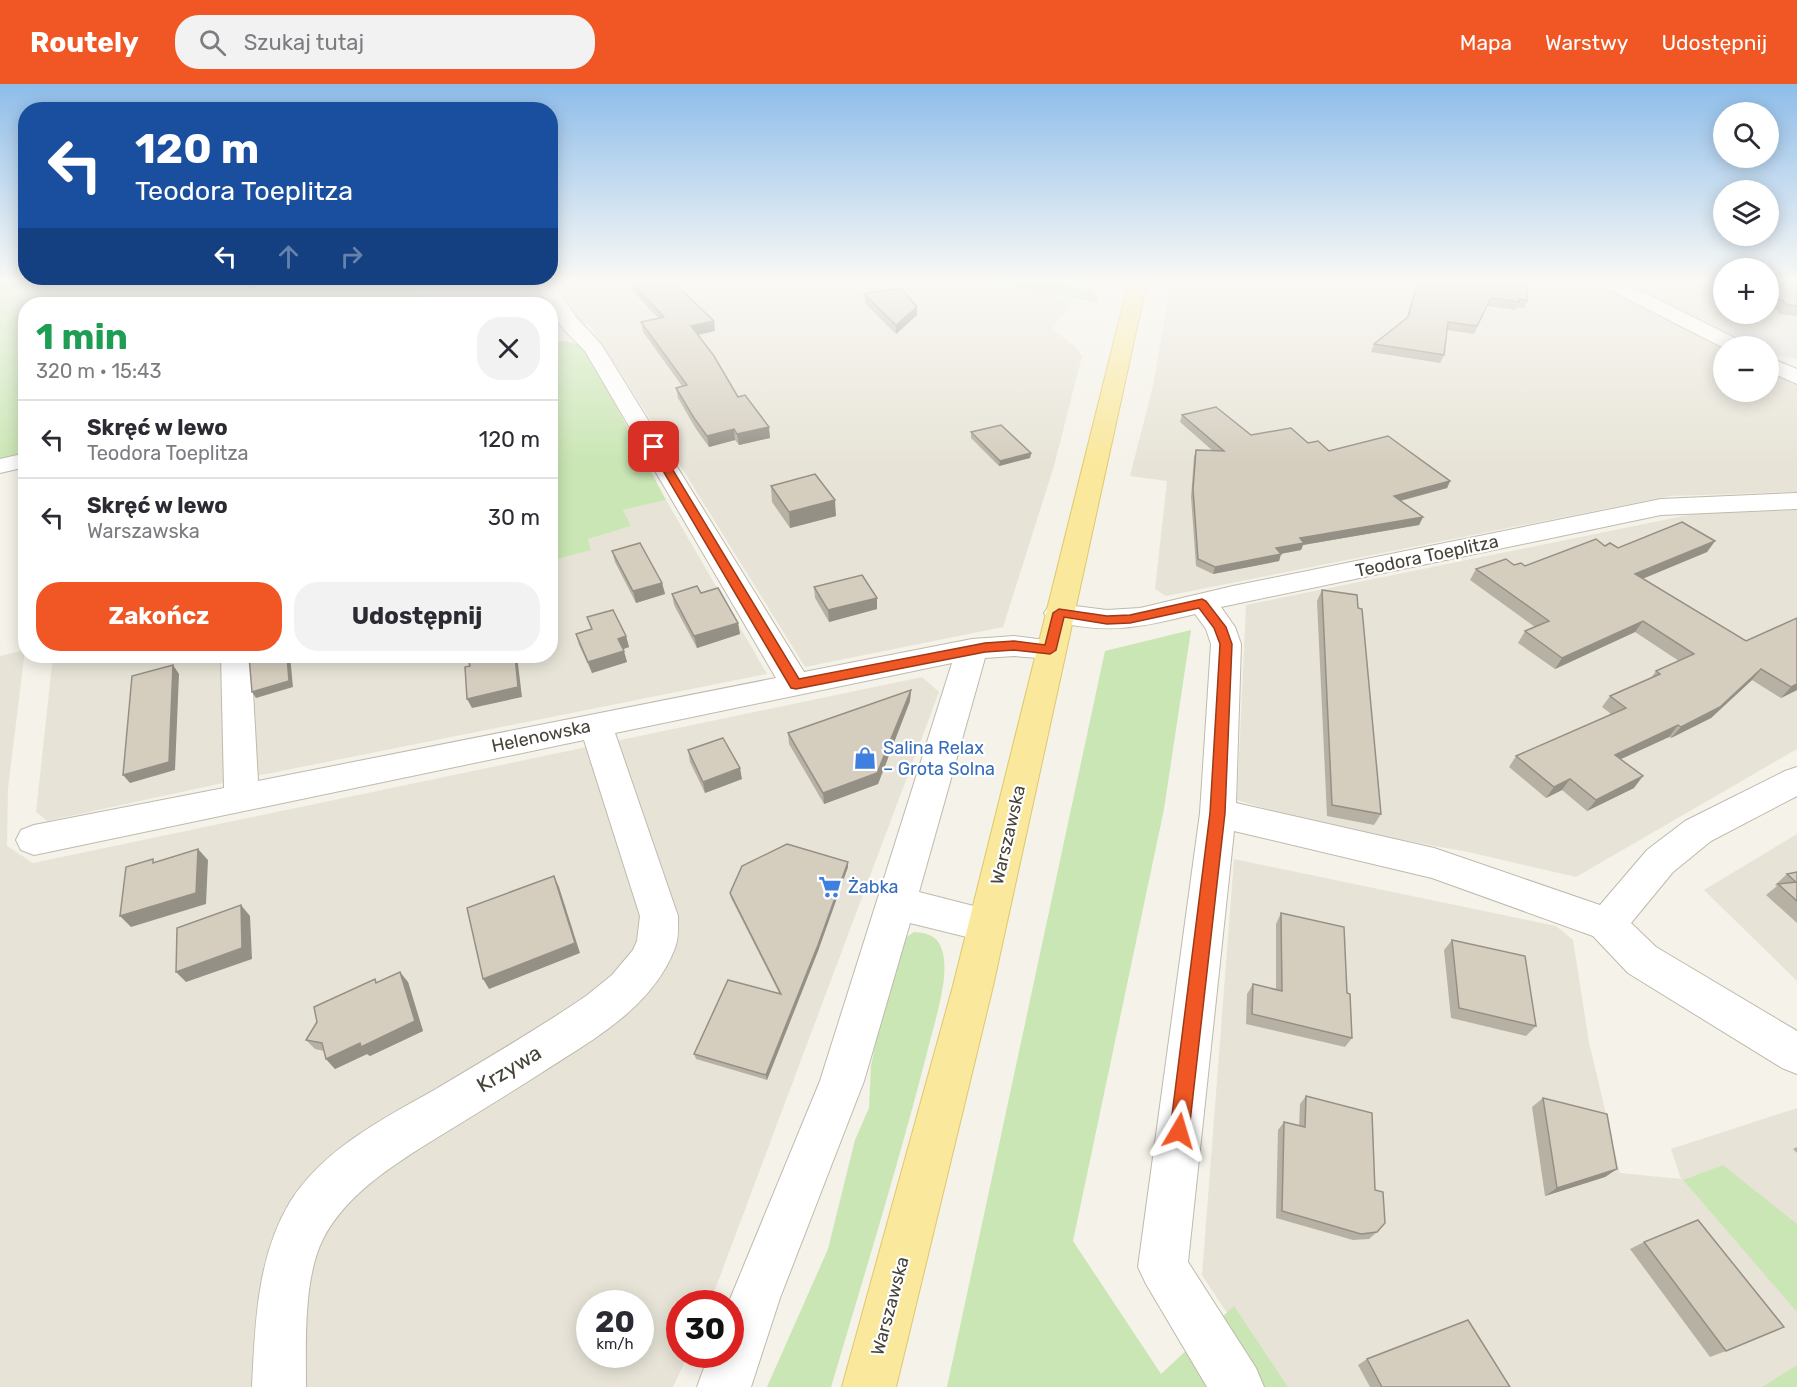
<!DOCTYPE html>
<html lang="pl">
<head>
<meta charset="utf-8">
<style>
	:root { --surface:#fff; --page:#f2f2f3; --text:#2b2b33; --muted:#7c7c81; --line:#e1e1e2; --accent:#f05724 }
	body { margin:0; font-family:Rubik,sans-serif; background:var(--page); color:var(--text); height:100vh; display:flex; flex-direction:column; font-size:22px; white-space:nowrap }
	* { box-sizing:border-box; margin:0 }
	p { font-size:20px; color:var(--muted) }
	.icon { flex:none; width:33px; height:33px; fill:none; stroke:currentColor; stroke-width:2; stroke-linecap:round; stroke-linejoin:round }
	.map { position:relative; flex:1; overflow:hidden }
	.drawer { position:absolute; left:18px; top:213px; width:540px; height:366px; display:flex; flex-direction:column; background:var(--surface); border-radius:24px; box-shadow:0 3px 15px #0003 }
	.drawer>* { flex:none }
	.hud { position:absolute; left:18px; top:18px; width:540px; height:183px; border-radius:24px; box-shadow:0 3px 15px #0003; background:#1a4fa0; color:#fff; overflow:hidden }
	.fabs { position:absolute; left:1713px; top:18px; display:grid; gap:12px }
	.fabs a { display:grid; place-items:center; width:66px; height:66px; border-radius:50%; background:var(--surface); box-shadow:0 3px 15px #0003; font-size:30px }
	.speed { position:absolute; left:576px; top:1206px; display:flex; gap:12px; font-size:30px; font-weight:700; text-align:center }
	.speed>* { display:grid; place-content:center; width:78px; height:78px; border-radius:50%; background:var(--surface); box-shadow:0 3px 15px #0003; line-height:1 }
	.speed small { font-size:15px; font-weight:400 }
	.speed .limit { border:9px solid #d22; background:#fff; color:#111 }
	.pin { position:absolute; display:grid; place-items:center; width:51px; height:51px; color:#fff; margin:-26px; border-radius:12px; box-shadow:0 3px 9px #0006 }
	.me { position:absolute; width:66px; margin:-33px; rotate:7deg; stroke-linejoin:round; filter:drop-shadow(0 0 4px #0008) }
	.turn { display:flex; align-items:center; gap:21px; height:126px; padding:0 18px; font-size:27px }
	.turn .icon { width:78px; height:78px; stroke-width:2.5 }
	.turn b { display:block; font-size:42px; line-height:51px }
	.lanes { display:flex; align-items:center; height:57px; padding:0 18px; background:#0003; justify-content:center; gap:30px; direction:ltr }
	.lanes .off { opacity:.35 }
	.round { display:grid; place-items:center; flex:none; width:63px; height:63px; border-radius:24px; background:var(--page) }
	.summary { display:flex; align-items:center; justify-content:space-between; height:102px; padding:0 18px }
	h1 { font-size:36px; font-weight:700; line-height:45px; color:#1e9e55 }
	.action { display:flex; gap:12px; margin-top:auto; padding:12px 18px }
	.action a { flex:1; height:69px; border-radius:24px; background:var(--accent); color:#fff; font-size:24px; font-weight:700; line-height:69px; text-align:center }
	.action a+a { background:var(--page); color:var(--text) }
	ul { padding:0; list-style:none }
	li { display:flex; align-items:center; gap:18px; height:78px; padding:0 18px; border-top:2px solid var(--line) }
	li div { flex:1 }
	li b { display:block; font-size:22px }
	li em { font-style:normal }
	header { display:flex; align-items:center; gap:36px; box-sizing:border-box; height:84px; padding:0 30px; background:var(--accent); color:#fff }
	header strong { font-size:28px }
	nav { display:flex; gap:33px; margin-inline-start:auto; font-size:21px }
	.search { width:420px; height:54px; background:var(--page); display:flex; align-items:center; gap:15px; box-sizing:border-box; padding:0 21px; border-radius:24px; color:var(--muted); font-size:22px }
	.map>svg:first-child { display:block }
	.residential { fill:#e7e4d7; fill-rule:evenodd }
	.green { fill:#cae6b4 }
	.parking { fill:#e5e4e0 }
	.lines { fill:none; stroke-linecap:round; stroke-linejoin:round }
	.minor-casing { stroke:#bfbaac; stroke-width:2 }
	.major-casing { stroke:#dfc86c; stroke-width:2 }
	.minor { fill:#fff; fill-rule:evenodd }
	.major { fill:#fae89c; fill-rule:evenodd }
	.wall { fill:#b7b1a4 }
	.shaded-wall { fill:#959086 }
	.building { fill:#d5cebf; stroke:#959086; stroke-width:1.5 }
	.route { fill:#f05724; stroke:#9c3917; stroke-width:1.5 }
	.labels { text-anchor:middle; stroke-width:4.5; stroke-linejoin:round; paint-order:stroke }
	.street-label { font-size:18px; fill:#474338; stroke:#fff }
	.shop-label { font-size:18px; fill:#366cbe; stroke:#fff; text-anchor:start }
	.near-street-label { font-size:21px; fill:#474338; stroke:#fff }
</style>
</head>
<body>
<header>
<strong>Routely</strong>
<div class="search"><svg class="icon" aria-label="search" viewBox="0 0 24 24"><circle cx="10" cy="10" r="6"/><path d="M15 15l6 6"/></svg>Szukaj tutaj</div>
<nav><a>Mapa</a><a>Warstwy</a><a>Udostępnij</a></nav>
</header>
<div class="map">
<svg width="1797" height="1303" viewBox="0 0 1797 1303">
	<rect width="100%" height="100%" fill="#f4f2e9"/>
	<g class="residential">
		<polygon points="471,197 534,197 547,220 427,220 418,207"/>
		<polygon points="555,197 982,197 1075,215 1051,245 1074,261 1082,272 1054,382 1003,543 805,583 678,378 589,240 579,242 579,237"/>
		<polygon points="1171,197 1592,197 1723,264 1724,308 1768,308 1769,287 1797,302 1797,408 1670,412 1166,512 1155,505 1167,397 1130,392 1153,302"/>
		<polygon points="1622,197 1723,197 1724,230 1768,230 1769,201 1797,204 1797,255 1710,241"/>
		<polygon points="666,416 767,590 251,693 47,737 36,728 53,572 550,572 551,477 590,466 587,455 631,442 623,426"/>
		<polygon points="1797,426 1797,665 1576,793 1468,768 1320,741 1237,716 1246,521 1693,430"/>
		<path d="M25,566L8,704L7,762L33,779L922,593L939,608L710,1219L680,1220V1270L688,1271L673,1303H0V572ZM590,1220H640V1270H590Z"/>
		<polygon points="1797,750 1797,897 1704,806"/>
		<polygon points="1234,775 1556,842 1573,856 1589,958 1620,1089 1681,1095 1671,1065 1797,1024 1797,1303 1276,1303 1202,1191"/>
	</g>
	<g class="green">
		<polygon points="0,197 471,197 419,207 427,220 26,220 25,370 0,376"/>
		<polygon points="982,197 1058,197 1056,199 1095,206 1094,209 1099,211 1097,218"/>
		<polygon points="566,257 584,262 666,416 623,426 631,442 588,455 591,466 551,477 551,258"/>
		<polygon points="1191,546 1164,725 1073,1157 1161,1290 1234,1222 1288,1303 947,1303 1105,567"/>
		<path d="M914,848C928,849 938,852 942,866C951,892 933,942 927,969C898,1081 864,1192 831,1303H767L828,1165L855,1056L869,1024L871,982L892,881L904,855Z"/>
		<polygon points="1723,1081 1797,1140 1797,1228 1683,1096"/>
		<polygon points="1797,1281 1797,1303 1762,1303"/>
	</g>
	<polygon class="parking" points="1715,242 1797,255 1797,275 1770,270 1768,262 1755,262"/>
	<g class="lines">
		<g class="minor-casing">
			<g id="minor">
				<path d="M534,197H552L576,233L601,260L804,588L972,555L1014,552L1061,558L1065,565L1061,572L1050,575L1014,572L985,574L919,808L1001,829L1006,841L1001,853L987,858L910,839L864,997L780,1214L751,1303H697L709,1270H730V1220H728L820,997L952,579L615,649L678,832C678,842 679,854 675,864C652,925 590,957 538,991C502,1014 466,1036 430,1058C390,1083 345,1112 323,1155C303,1195 306,1259 306,1303H252C255,1240 257,1173 290,1118C323,1065 383,1035 436,1005C486,975 538,945 586,912L612,891L633,866L637,857L640,832L584,656L34,771L21,766L16,756L21,746L34,741L224,704L221,572H251L258,697L776,594L585,267C574,255 552,238 550,220H548Z"/>
				<polygon points="1598,197 1621,197 1743,258 1746,262 1724,264 1600,201"/>
				<polygon points="1768,197 1797,197 1797,206 1768,202"/>
				<polygon points="1768,273 1797,285 1797,300 1768,287"/>
				<polygon points="26,369 26,383 0,389 0,375"/>
				<path d="M1797,409V425L1661,431L1221,523L1235,543L1241,560L1236,719L1434,764L1600,821L1647,766L1685,737L1785,687L1797,683V712L1711,757L1673,788L1631,839L1656,863L1797,947V990L1782,984L1628,889L1593,852L1432,794L1234,747L1188,1178L1256,1284L1264,1303H1207L1146,1200L1138,1183L1200,729L1211,560L1206,545L1195,530C1139,544 1106,551 1049,536L1044,529L1049,522L1059,520L1107,526L1140,524L1233,502L1661,415Z"/>
			</g>
		</g>
		<g class="major-casing">
			<polygon id="major" points="1129,197 1147,197 993,902 896,1303 842,1303 953,902"/>
		</g>
		<use href="#minor" class="minor"/>
		<use href="#major" class="major"/>
	</g>
	<g class="wall">
		<polygon points="629,197 672,197 715,247 698,251 738,313 770,354 739,361 735,356 709,363 696,345 678,314 676,304 682,302 643,248 641,238 658,234 631,205"/>
		<polygon points="1417,197 1450,200 1450,197 1527,197 1527,217 1524,224 1517,223 1516,226 1487,222 1474,250 1447,246 1444,271 1440,279 1371,268 1374,260 1407,233"/>
		<polygon points="1797,197 1797,232 1779,230 1777,226 1768,224 1768,208"/>
		<polygon points="864,210 917,223 917,231 896,250 865,219"/>
		<polygon points="1182,331 1251,351 1308,359 1329,367 1450,397 1447,404 1401,417 1423,433 1419,441 1303,461 1301,466 1281,470 1279,477 1213,490 1196,482 1191,413 1194,373 1196,366 1213,367 1180,338"/>
		<polygon points="971,348 1031,369 1030,374 999,382 971,354"/>
		<polygon points="771,402 836,432 790,444 772,418"/>
		<polygon points="1715,457 1707,468 1643,494 1746,557 1797,534 1797,606 1781,614 1752,596 1711,634 1671,654 1669,653 1620,675 1634,704 1587,727 1562,706 1546,714 1509,683 1516,672 1611,630 1602,623 1610,612 1651,594 1656,587 1679,577 1635,548 1555,585 1518,559 1525,547 1535,543 1470,496 1476,485 1514,481 1525,482 1605,462 1618,464"/>
		<polygon points="612,467 662,499 665,510 636,519 615,478"/>
		<polygon points="814,503 877,514 877,525 829,538 815,514"/>
		<polygon points="1322,506 1381,730 1374,741 1327,732 1317,517"/>
		<polygon points="701,509 738,539 740,550 697,564 674,521 672,510"/>
		<polygon points="587,533 626,552 629,563 623,565 627,578 592,589 579,561 576,550 591,545"/>
		<polygon points="911,606 910,617 878,700 824,720 789,660 788,649"/>
		<polygon points="688,666 742,695 705,709 690,678"/>
		<polygon points="848,783 818,867 767,996 696,975 694,970 779,909 731,814 730,809"/>
		<polygon points="1797,788 1797,839 1766,811 1777,802 1775,801 1787,790"/>
		<polygon points="1281,829 1347,909 1352,954 1345,963 1246,940 1247,910 1253,900 1276,905 1276,840"/>
		<polygon points="1452,856 1536,942 1526,952 1451,934 1444,866"/>
		<polygon points="378,898 408,898 423,947 370,972 367,970 335,985 326,975 324,967 315,965 306,956"/>
		<polygon points="1306,1012 1377,1148 1369,1155 1353,1156 1276,1134 1278,1046 1284,1038 1299,1042 1300,1020"/>
		<polygon points="1543,1014 1617,1085 1605,1093 1545,1112 1532,1023"/>
		<polygon points="1797,1063 1797,1069 1793,1065"/>
		<polygon points="1644,1158 1726,1267 1710,1273 1630,1165"/>
		<polygon points="1367,1275 1510,1303 1370,1303 1358,1281"/>
	</g>
	<g class="shaded-wall">
		<polygon points="917,223 917,231 896,250 896,241"/>
		<polygon points="714,237 715,247 692,252 691,242"/>
		<polygon points="769,343 770,354 739,361 737,350"/>
		<polygon points="734,345 735,356 709,363 707,352"/>
		<polygon points="1031,369 1030,374 999,382 1000,377"/>
		<polygon points="1450,397 1447,404 1391,419 1394,412"/>
		<polygon points="835,416 836,432 790,444 789,428"/>
		<polygon points="1423,433 1419,441 1303,461 1301,466 1274,471 1276,464 1300,454"/>
		<polygon points="1715,457 1707,468 1628,501 1635,490"/>
		<polygon points="1281,470 1279,477 1213,490 1215,483"/>
		<polygon points="662,499 665,510 636,519 633,507"/>
		<polygon points="877,514 877,525 829,538 828,526"/>
		<polygon points="1643,537 1635,548 1555,585 1562,574"/>
		<polygon points="738,539 740,550 697,564 694,552"/>
		<polygon points="626,552 629,563 621,566 618,555"/>
		<polygon points="624,567 627,578 592,589 588,578"/>
		<polygon points="287,572 290,572 293,603 256,614 252,608"/>
		<polygon points="515,572 517,572 522,613 472,624 467,615"/>
		<polygon points="173,581 179,590 175,686 130,699 123,691"/>
		<polygon points="1761,585 1752,596 1711,634 1671,654 1681,643"/>
		<polygon points="1797,600 1797,606 1781,614 1791,603"/>
		<polygon points="911,606 910,617 878,700 824,720 823,709"/>
		<polygon points="1678,641 1669,653 1606,682 1615,671"/>
		<polygon points="740,684 742,695 705,709 703,698"/>
		<polygon points="1643,692 1634,704 1587,727 1596,716"/>
		<polygon points="1570,695 1562,706 1546,714 1554,703"/>
		<polygon points="198,765 208,776 206,820 131,843 120,832"/>
		<polygon points="848,778 848,783 818,867 767,996 766,991"/>
		<polygon points="554,792 559,803 580,869 489,905 483,895"/>
		<polygon points="241,821 250,832 252,875 186,898 176,888"/>
		<polygon points="400,888 408,898 423,947 370,972 367,970 335,985 326,975"/>
		<polygon points="1617,1085 1605,1093 1545,1112 1557,1104"/>
	</g>
	<g class="building">
		<polygon points="630,197 672,197 714,237 691,242 714,272 738,313 745,311 769,343 737,350 734,345 707,352 694,334 676,304 687,301 641,238 664,233"/>
		<polygon points="1418,197 1428,197 1452,201 1452,197 1527,197 1527,217 1519,215 1519,218 1491,214 1477,242 1448,238 1444,271 1374,260 1408,233"/>
		<polygon points="1776,197 1797,197 1797,222 1785,220 1783,216 1768,214 1768,208"/>
		<polygon points="901,204 917,223 896,241 864,210"/>
		<polygon points="1216,323 1251,351 1291,344 1308,359 1318,357 1329,367 1388,352 1450,397 1394,412 1423,433 1300,454 1304,459 1276,464 1281,470 1215,483 1198,475 1193,405 1196,366 1224,367 1182,331"/>
		<polygon points="1001,341 1031,369 1000,377 971,348"/>
		<polygon points="815,390 835,416 789,428 771,402"/>
		<polygon points="1682,438 1715,457 1635,490 1746,557 1797,534 1797,600 1791,603 1761,585 1720,623 1681,643 1678,641 1615,671 1643,692 1596,716 1570,695 1554,703 1516,672 1626,624 1610,612 1660,590 1656,587 1694,570 1643,537 1562,574 1525,547 1549,537 1476,485 1506,475 1514,481 1521,479 1525,482 1596,455 1605,462 1610,459 1618,464"/>
		<polygon points="640,459 662,499 633,507 612,467"/>
		<polygon points="862,491 877,514 828,526 814,503"/>
		<polygon points="697,502 701,509 718,504 738,539 694,552 672,510"/>
		<polygon points="1322,506 1357,511 1358,524 1362,525 1381,730 1332,721"/>
		<polygon points="613,526 626,552 618,555 624,567 588,578 576,550 592,545 587,533"/>
		<polygon points="249,572 287,572 289,597 252,608"/>
		<polygon points="467,572 515,572 518,603 467,615 465,583 470,582"/>
		<polygon points="173,581 169,678 123,691 132,592"/>
		<polygon points="911,606 877,689 823,709 788,649"/>
		<polygon points="723,654 740,684 703,698 688,666"/>
		<polygon points="787,760 848,778 818,861 766,991 694,970 728,896 781,910 730,809 742,782"/>
		<polygon points="198,765 196,809 120,832 126,783 153,775 153,779"/>
		<polygon points="1797,788 1797,817 1778,800 1796,798 1787,790"/>
		<polygon points="554,792 575,859 483,895 467,824"/>
		<polygon points="241,821 242,864 176,888 177,844"/>
		<polygon points="1281,829 1344,843 1347,909 1350,910 1352,954 1252,930 1253,900 1282,907"/>
		<polygon points="1452,856 1525,872 1536,942 1459,924"/>
		<polygon points="400,888 415,937 361,963 360,959 326,975 322,959 306,956 317,938 314,923 375,895 376,899"/>
		<polygon points="1306,1012 1372,1029 1375,1106 1383,1108 1385,1139 1377,1148 1361,1150 1282,1127 1284,1038 1305,1043"/>
		<polygon points="1543,1014 1607,1030 1617,1085 1557,1104"/>
		<polygon points="1698,1136 1784,1243 1726,1267 1644,1158"/>
		<polygon points="1468,1236 1510,1303 1382,1303 1367,1275"/>
	</g>
	<linearGradient id="sky" x2="0" y2="1"><stop stop-color="#8ebdea"/><stop offset="0.52" stop-color="#faf9f5"/><stop offset="1" stop-color="#faf9f5" stop-opacity="0"/></linearGradient>
	<rect width="1797" height="379" fill="url(#sky)"/>
	<polygon class="route" points="654,360 659,363 799,595 985,559 1014,557 1045,561 1053,529 1059,525 1107,532 1130,531 1202,515 1206,517 1226,543 1232,560 1225,729 1189,1047 1186,1053 1179,1056 1173,1053 1170,1047 1210,729 1220,560 1214,544 1199,524 1130,539 1107,540 1064,533 1056,566 1050,570 1014,566 985,568 796,605 791,604 649,363"/>
	<defs>
		<g id="shop-bare" transform="scale(1.8)"><path d="M-5-2.5h2.3a2.7 3.5 0 0 1 5.4 0H5L5.5 6h-11ZM-1.5-2.5h3a1.5 2.3 0 0 0-3 0Z" fill="#3f7fe0" stroke="#fff" stroke-width="2.5" paint-order="stroke"/></g>
		<g id="supermarket-bare" transform="scale(1.8)"><path d="M-6-5.5h2.5l.6 2H6L4.5 2H-2.5L-4.4-4H-6ZM-1.5 3.2a1.3 1.3 0 1 0 .1 0ZM3 3.2a1.3 1.3 0 1 0 .1 0Z" fill="#3f7fe0" stroke="#fff" stroke-width="2.5" paint-order="stroke"/></g>
	</defs>
	<g fill-rule="evenodd">
		<use href="#shop-bare" x="865" y="674"/>
		<use href="#supermarket-bare" x="830" y="803"/>
	</g>
	<g class="labels">
		<g class="street-label">
			<text transform="translate(1427 472) rotate(-12)" y="6">Teodora Toeplitza</text>
			<text transform="translate(541 652) rotate(-12)" y="6">Helenowska</text>
			<text transform="translate(1008 751) rotate(-77)" y="6">Warszawska</text>
			<text transform="translate(890 1222) rotate(-75)" y="6">Warszawska</text>
		</g>
		<g class="shop-label">
			<text x="883" y="670">Salina Relax<tspan x="883" dy="21">– Grota Solna</tspan></text>
			<text x="848" y="809">Żabka</text>
		</g>
		<g class="near-street-label">
			<text transform="translate(509 985) rotate(-31)" y="7">Krzywa</text>
		</g>
	</g>
</svg>
<div class="fabs">
<a><svg class="icon" aria-label="search" viewBox="0 0 24 24"><circle cx="10" cy="10" r="6"/><path d="M15 15l6 6"/></svg></a>
<a><svg class="icon" aria-label="layers" viewBox="0 0 24 24"><path d="M12 4l9 5-9 5-9-5zM3 14l9 5 9-5"/></svg></a>
<a>+</a>
<a>−</a>
</div>
<div class="speed"><div>20<small>km/h</small></div><div class="limit">30</div></div>
<div class="pin" style="left:654px;top:363px;background:#d93025"><svg class="icon" aria-label="arrive" viewBox="0 0 24 24"><path d="M6 21V4h12l-3 4 3 4H6"/></svg></div>
<svg class="me" style="left:1179px;top:1047px" viewBox="-20 -20 40 40"><path d="M0-17L14 15 0 8-14 15z" fill="#f05724" stroke="#fff" stroke-width="4"/></svg>
<div class="hud">
<div class="turn"><svg class="icon" aria-label="left" viewBox="0 0 24 24"><path d="M17 20v-9H6M10 6l-5 5 5 5"/></svg><div><b>120 m</b>Teodora Toeplitza</div></div>
<div class="lanes"><svg class="icon" aria-label="left" viewBox="0 0 24 24"><path d="M17 20v-9H6M10 6l-5 5 5 5"/></svg><svg class="icon off" aria-label="ahead" viewBox="0 0 24 24"><path d="M12 20V5M6 11l6-6 6 6"/></svg><svg class="icon off" aria-label="right" viewBox="0 0 24 24"><path d="M7 20v-9h11M14 6l5 5-5 5"/></svg></div>
</div>
<section class="drawer">
<div class="summary"><div><h1>1 min</h1><p>320 m · 15:43</p></div><a class="round"><svg class="icon" aria-label="close" viewBox="0 0 24 24"><path d="M6 6l12 12M18 6L6 18"/></svg></a></div>
<ul>
<li><svg class="icon" aria-label="left" viewBox="0 0 24 24"><path d="M17 20v-9H6M10 6l-5 5 5 5"/></svg><div><b>Skręć w lewo</b><p>Teodora Toeplitza</p></div><em>120 m</em></li>
<li><svg class="icon" aria-label="left" viewBox="0 0 24 24"><path d="M17 20v-9H6M10 6l-5 5 5 5"/></svg><div><b>Skręć w lewo</b><p>Warszawska</p></div><em>30 m</em></li>
</ul>
<div class="action"><a>Zakończ</a><a>Udostępnij</a></div>
</section>
</div>
</body>
</html>
